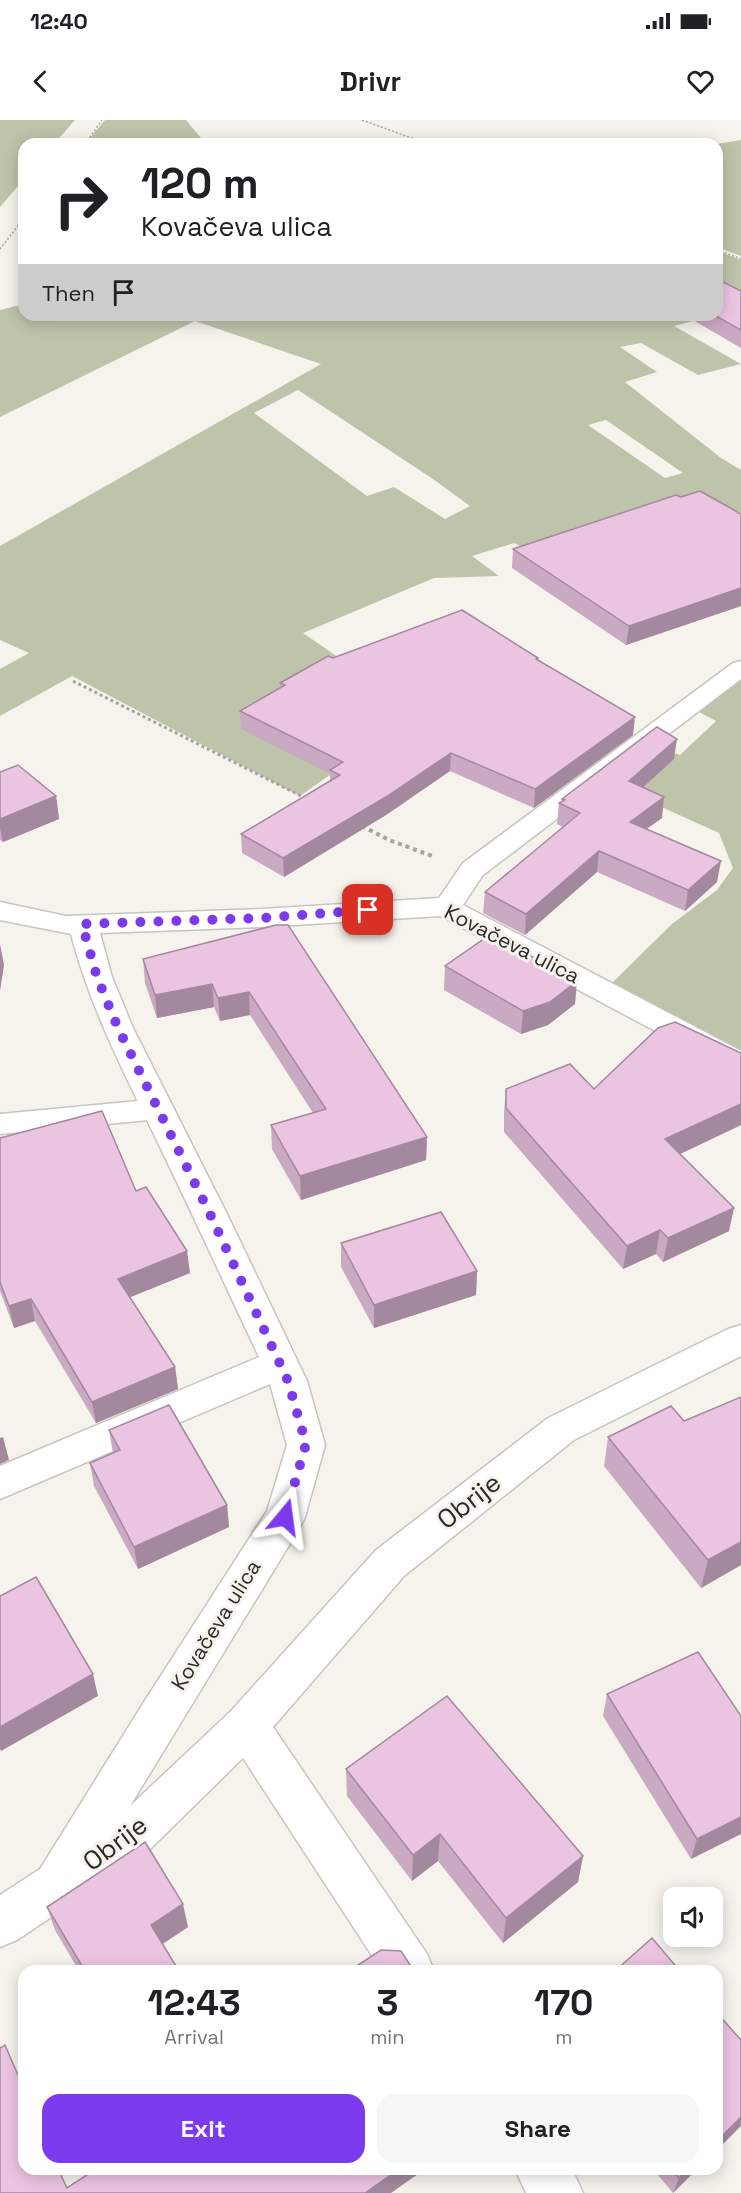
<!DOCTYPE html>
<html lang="en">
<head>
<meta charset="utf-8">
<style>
	:root { --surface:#fff; --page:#f6f6f6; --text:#202124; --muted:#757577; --accent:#7c3aed }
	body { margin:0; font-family:"Space Grotesk",sans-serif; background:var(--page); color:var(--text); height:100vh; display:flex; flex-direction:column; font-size:22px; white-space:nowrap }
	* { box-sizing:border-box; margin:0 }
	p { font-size:20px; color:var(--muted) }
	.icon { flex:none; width:33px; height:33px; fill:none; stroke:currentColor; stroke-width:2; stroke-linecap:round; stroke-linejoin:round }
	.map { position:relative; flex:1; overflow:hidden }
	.sheet { position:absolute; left:18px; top:1845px; width:705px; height:210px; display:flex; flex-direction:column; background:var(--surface); border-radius:18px; box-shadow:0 3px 15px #0003 }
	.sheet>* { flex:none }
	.guide { position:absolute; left:18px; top:18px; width:705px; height:183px; border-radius:18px; box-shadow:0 3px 15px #0003; background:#fff; color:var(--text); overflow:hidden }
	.controls { position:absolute; left:663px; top:1767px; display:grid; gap:12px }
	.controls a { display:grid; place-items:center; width:60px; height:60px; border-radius:12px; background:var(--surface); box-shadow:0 3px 15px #0003; font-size:30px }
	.pin { position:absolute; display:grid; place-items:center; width:51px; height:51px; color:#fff; margin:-26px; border-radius:12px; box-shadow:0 3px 9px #0006 }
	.me { position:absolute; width:66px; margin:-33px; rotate:16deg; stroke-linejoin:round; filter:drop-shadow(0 0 4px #0008) }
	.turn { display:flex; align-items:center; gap:21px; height:126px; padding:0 24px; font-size:27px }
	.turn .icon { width:78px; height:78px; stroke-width:2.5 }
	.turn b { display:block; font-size:42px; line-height:51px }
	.then { display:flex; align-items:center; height:57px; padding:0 24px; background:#0003; gap:12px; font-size:22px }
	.eta { display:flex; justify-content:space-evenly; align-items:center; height:102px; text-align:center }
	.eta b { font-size:36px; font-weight:800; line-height:42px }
	.action { display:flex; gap:12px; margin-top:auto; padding:12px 24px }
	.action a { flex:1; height:69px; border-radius:18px; background:var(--accent); color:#fff; font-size:24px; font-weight:800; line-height:69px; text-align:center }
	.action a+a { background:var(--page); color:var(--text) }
	.status { display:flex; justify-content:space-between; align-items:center; height:42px; padding:0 30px; background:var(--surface); direction:ltr }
	.status svg { height:16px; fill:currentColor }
	header { display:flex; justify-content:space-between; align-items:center; height:78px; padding:0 24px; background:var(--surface); font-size:27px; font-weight:800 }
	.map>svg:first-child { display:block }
	.green { fill:#bdc4aa; fill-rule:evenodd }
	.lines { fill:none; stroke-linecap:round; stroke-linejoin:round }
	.lane-casing { stroke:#c6c5be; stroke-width:3 }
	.street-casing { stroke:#c6c5be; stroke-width:3 }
	.path-far2 { stroke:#a6a49f; stroke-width:1.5; stroke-dasharray:2 2; stroke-linecap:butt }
	.path-far1 { stroke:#a6a49f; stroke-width:3; stroke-dasharray:3 3; stroke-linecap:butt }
	.path { stroke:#a6a49f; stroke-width:4; stroke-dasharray:4 4; stroke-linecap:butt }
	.lane { fill:#fff; fill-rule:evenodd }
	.street { fill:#fff; fill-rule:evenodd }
	.wall { fill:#caa9c2 }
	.shaded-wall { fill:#a4899e }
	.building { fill:#ebc4e2; stroke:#a4899e; stroke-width:1.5 }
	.route { stroke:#7c3aed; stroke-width:10; stroke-dasharray:0 18 }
	.labels { text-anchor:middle; stroke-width:6; stroke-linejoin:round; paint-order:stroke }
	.street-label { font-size:21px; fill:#2b2a28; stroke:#f5f3ec }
	.near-street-label { font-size:26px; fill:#2b2a28; stroke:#f5f3ec }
</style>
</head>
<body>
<div class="status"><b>12:40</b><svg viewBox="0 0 49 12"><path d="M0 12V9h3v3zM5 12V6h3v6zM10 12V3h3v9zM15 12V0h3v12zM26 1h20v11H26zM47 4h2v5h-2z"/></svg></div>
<header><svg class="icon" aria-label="back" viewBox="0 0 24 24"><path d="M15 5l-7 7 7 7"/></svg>Drivr<svg class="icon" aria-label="heart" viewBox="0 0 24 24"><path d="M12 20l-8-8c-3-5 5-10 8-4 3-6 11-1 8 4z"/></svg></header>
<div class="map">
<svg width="741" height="2073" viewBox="0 0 741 2073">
	<rect width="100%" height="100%" fill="#f5f3ec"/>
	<g class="green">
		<polygon points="0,0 75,0 54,24 24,24 24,59 0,87"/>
		<polygon points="105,0 186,0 206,24 185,21 173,24 85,24"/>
		<polygon points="741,20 741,136 717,127 717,24"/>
		<polygon points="717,131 741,140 741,189 717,179"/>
		<path d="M24,184V195H657L661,197L716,195L674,206L741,244L698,255L641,223L620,227L657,252L625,262L721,338L741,350V392L726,401L544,439L514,423L472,436L499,456L434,458L303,513L425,597L395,609L300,676L72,556L0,596V549L29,533L0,520V426L321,244L195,201L0,297V190ZM298,270L433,359L470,386L445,399L394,367L367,376L254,293ZM606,300L683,353L665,358L588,305Z"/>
		<polygon points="741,559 741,934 610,865 672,804 717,770 733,748 719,713 604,661 657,627 680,635 716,601 699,592"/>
	</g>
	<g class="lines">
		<g class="lane-casing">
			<polygon id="lane" points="159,979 169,982 174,989 169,996 159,999 0,1014 0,994"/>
		</g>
		<g class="street-casing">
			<g id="street">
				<path d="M741,541V559L483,755L463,785L741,931V954L730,951L440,796L262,807L100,813L112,857L133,908L227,1094L307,1261L325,1325L305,1397L299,1409L130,1686L231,1591L376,1430L548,1298L728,1209L741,1205V1236L574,1320L404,1456L273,1607L427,1834L434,1851H382L243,1638L144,1735L17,1820L0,1827V1775L40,1749L144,1582L267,1391L287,1325L270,1264L0,1379V1346L259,1237C226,1167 194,1097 160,1027C126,956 91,891 71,814L0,800V782L66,796L262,789L439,778L463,743L733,543Z"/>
				<polygon points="515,2049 572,2049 583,2073 526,2073"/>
			</g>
		</g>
		<g class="path-far2">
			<polyline points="362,0 428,24"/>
			<polyline points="85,24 102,0"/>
			<polyline points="0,129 24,98"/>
			<polyline points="717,130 741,139"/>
		</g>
		<polyline class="path-far1" points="73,561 307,679"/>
		<polyline class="path" points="362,706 389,720 435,737"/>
		<use href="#lane" class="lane"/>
		<use href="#street" class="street"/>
	</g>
	<g class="wall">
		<polygon points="741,171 741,228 686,196 686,195 717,195"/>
		<polygon points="681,377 741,394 741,486 626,525 512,448 513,429"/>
		<polygon points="333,538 538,538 538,540 633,615 534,688 450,651 386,695 284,757 242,733 241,714 330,661 330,654 241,609 240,591 280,568 280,563"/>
		<polygon points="674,639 643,667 662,698 646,709 717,762 685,791 597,752 525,815 483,793 485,772 563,707 557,704 559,683 562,682 562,679"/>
		<polygon points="0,652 56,676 59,699 3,722 0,720"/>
		<polygon points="276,805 427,1017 426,1040 301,1080 272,1029 271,1005 313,993 250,895 220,901 214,887 157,898 145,863 143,839"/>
		<polygon points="445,846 575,884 548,905 521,914 444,870"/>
		<polygon points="506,969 594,969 741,1005 680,1034 729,1111 663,1142 656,1134 623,1149 504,1012 504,993"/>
		<polygon points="0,1018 136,1071 190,1153 130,1177 175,1247 178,1269 96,1303 35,1201 14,1208 0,1171"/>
		<polygon points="341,1123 477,1151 476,1175 374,1208 341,1147"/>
		<polygon points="109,1310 227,1385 229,1407 138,1449 94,1366 90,1343 113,1333"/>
		<polygon points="608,1317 741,1445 701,1468 604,1346"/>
		<polygon points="607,1574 741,1596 741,1714 691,1739 603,1596"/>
		<polygon points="346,1649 583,1736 578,1762 503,1823 438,1741 412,1761 347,1676"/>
		<polygon points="47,1787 188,1807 163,1824 179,1851 79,1851 55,1810"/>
		<polygon points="653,2049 697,2049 673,2073"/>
	</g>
	<g class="shaded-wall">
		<polygon points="741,468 741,486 626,525 629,506"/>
		<polygon points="635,597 633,615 534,688 535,669"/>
		<polygon points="677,619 674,639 627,682 629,661"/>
		<polygon points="451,633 450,651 386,695 284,757 283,738"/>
		<polygon points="56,676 59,699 3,722 0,708 0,699"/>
		<polygon points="664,677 662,698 627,723 630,702"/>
		<polygon points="599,731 597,752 525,815 526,794"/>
		<polygon points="721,741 717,762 685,791 688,770"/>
		<polygon points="0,824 4,845 0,871"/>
		<polygon points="577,861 575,884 548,905 521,914 523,891"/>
		<polygon points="212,864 214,887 157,898 155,875"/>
		<polygon points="249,872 250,895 220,901 218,878"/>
		<polygon points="741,984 741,1005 661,1043 665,1019"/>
		<polygon points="427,1017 426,1040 301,1080 300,1056"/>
		<polygon points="734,1088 729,1111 663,1142 668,1118"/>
		<polygon points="660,1110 656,1134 623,1149 627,1126"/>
		<polygon points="187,1131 190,1153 121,1181 118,1159"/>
		<polygon points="477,1151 476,1175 374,1208 374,1185"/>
		<polygon points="31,1179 35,1201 14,1208 9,1186"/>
		<polygon points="175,1247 178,1269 96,1303 92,1282"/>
		<polygon points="3,1317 9,1340 0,1344 0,1318"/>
		<polygon points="227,1385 229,1407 138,1449 134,1427"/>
		<polygon points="741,1422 741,1445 701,1468 708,1440"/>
		<polygon points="93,1554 98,1576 1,1631 0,1629 0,1607"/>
		<polygon points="741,1697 741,1714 691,1739 697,1719"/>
		<polygon points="440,1714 438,1741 412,1761 413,1735"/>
		<polygon points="583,1736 578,1762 503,1823 506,1798"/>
		<polygon points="183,1784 188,1807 156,1828 151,1805"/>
		<polygon points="741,1997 741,2006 717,2030 717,2021"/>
		<polygon points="399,2049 425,2049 391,2073 365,2073"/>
		<polygon points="688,2049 697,2049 673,2073 679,2058"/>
	</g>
	<g class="building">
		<polygon points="717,159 741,171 741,210 714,195 717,195"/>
		<polygon points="700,371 741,394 741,468 629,506 513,429 676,375 681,377"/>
		<polygon points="462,490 538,538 536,539 635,597 535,669 451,633 386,677 283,738 241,714 340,655 330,650 343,642 240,591 285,565 280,563 328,536 333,538"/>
		<polygon points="657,607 677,619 629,661 664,677 630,702 721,741 688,770 599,731 526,794 485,772 580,693 559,683 565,680 562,679"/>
		<polygon points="18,645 56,676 0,699 0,652"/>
		<polygon points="276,805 288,805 427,1017 300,1056 271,1005 326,989 249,872 218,878 212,864 155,875 143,839"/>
		<polygon points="491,814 577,861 550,882 523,891 445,846"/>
		<polygon points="675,902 741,933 741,984 665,1019 734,1088 668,1118 660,1110 627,1126 506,988 506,969 570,944 594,969 658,908"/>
		<polygon points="102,991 136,1071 146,1067 187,1131 118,1159 175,1247 92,1282 31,1179 9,1186 0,1162 0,1018"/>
		<polygon points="441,1092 477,1151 374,1185 341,1123"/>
		<polygon points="741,1277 741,1422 708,1440 608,1317 671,1286 684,1301"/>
		<polygon points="169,1285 227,1385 134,1427 90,1343 120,1330 109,1310"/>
		<polygon points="36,1457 93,1554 0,1607 0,1476"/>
		<polygon points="698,1532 741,1596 741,1697 697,1719 607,1574"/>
		<polygon points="447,1576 583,1736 506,1798 440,1714 413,1735 346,1649"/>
		<polygon points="145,1722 183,1784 151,1805 179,1851 85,1851 47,1787"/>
		<polygon points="652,1818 680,1851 615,1851"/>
		<polygon points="381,1830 401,1831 414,1851 349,1851"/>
		<polygon points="717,1893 741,1920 741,1997 717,2021"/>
		<polygon points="5,1925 24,1969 24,2049 58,2049 67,2068 96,2049 399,2049 365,2073 0,2073 0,1928"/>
		<polygon points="672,2049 688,2049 679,2058"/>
	</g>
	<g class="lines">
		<polyline class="route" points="285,1397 306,1324 288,1261 210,1094 118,908 97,857 82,804 262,798 368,790"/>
	</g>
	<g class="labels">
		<g class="street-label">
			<text transform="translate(512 824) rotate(27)" y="7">Kovačeva ulica</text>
			<text transform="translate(216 1505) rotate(-58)" y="7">Kovačeva ulica</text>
		</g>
		<g class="near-street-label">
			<text transform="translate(469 1381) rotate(-38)" y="9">Obrije</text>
			<text transform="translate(115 1723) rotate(-37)" y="9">Obrije</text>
		</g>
	</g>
</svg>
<div class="controls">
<a><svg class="icon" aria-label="sound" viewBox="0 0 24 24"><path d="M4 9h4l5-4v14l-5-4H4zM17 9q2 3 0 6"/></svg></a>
</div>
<div class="pin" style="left:368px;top:790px;background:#d93025"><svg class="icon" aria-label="arrive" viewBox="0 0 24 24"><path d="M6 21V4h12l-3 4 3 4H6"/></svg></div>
<svg class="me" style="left:285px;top:1397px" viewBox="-20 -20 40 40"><path d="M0-17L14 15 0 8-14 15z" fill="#7c3aed" stroke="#fff" stroke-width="4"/></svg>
<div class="guide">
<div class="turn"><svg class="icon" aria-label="right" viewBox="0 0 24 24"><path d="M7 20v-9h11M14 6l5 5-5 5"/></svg><div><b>120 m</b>Kovačeva ulica</div></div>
<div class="then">Then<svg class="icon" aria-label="arrive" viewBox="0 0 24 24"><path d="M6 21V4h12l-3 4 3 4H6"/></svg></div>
</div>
<section class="sheet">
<div class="eta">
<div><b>12:43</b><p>Arrival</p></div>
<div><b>3</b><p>min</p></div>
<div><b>170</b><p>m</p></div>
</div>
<div class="action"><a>Exit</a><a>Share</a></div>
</section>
</div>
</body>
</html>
